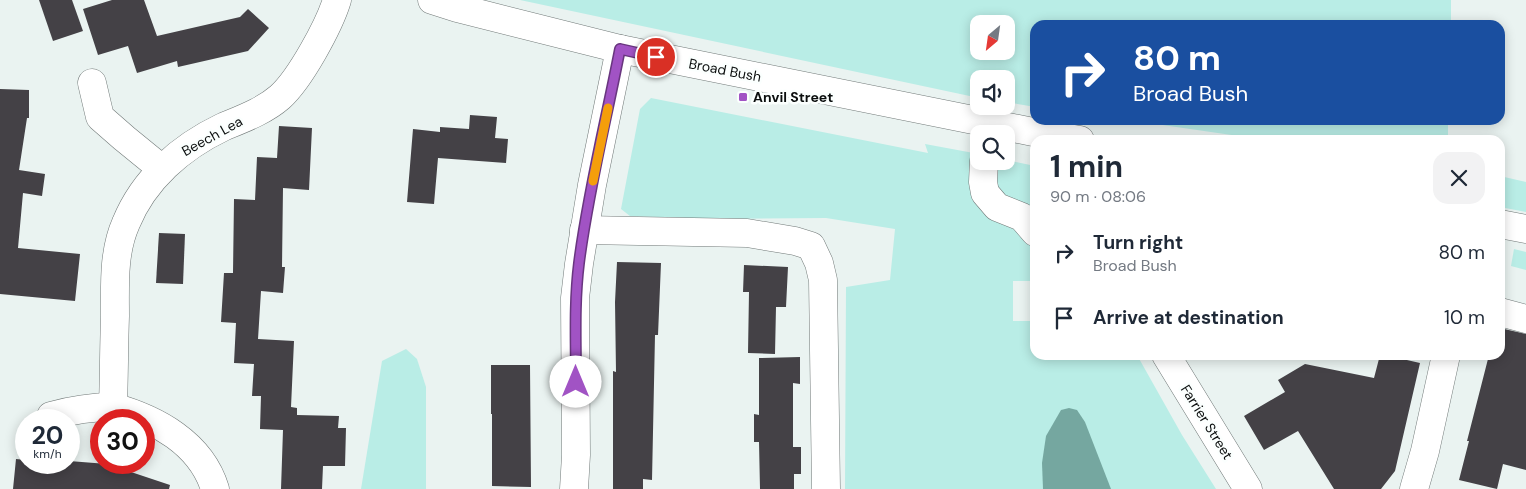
<!DOCTYPE html>
<html lang="en">
<head>
<meta charset="utf-8">
<style>
	:root { --surface:#fff; --page:#f2f2f3; --text:#1f2937; --muted:#747a83 }
	body { margin:0; font-family:"DM Sans",sans-serif; background:var(--page); color:var(--text); height:100vh; display:flex; flex-direction:column; font-size:19px; white-space:nowrap }
	* { box-sizing:border-box; margin:0 }
	p { font-size:16px; color:var(--muted) }
	.icon { flex:none; width:28px; height:28px; fill:none; stroke:currentColor; stroke-width:2; stroke-linecap:round; stroke-linejoin:round }
	.map { position:relative; flex:1; overflow:hidden }
	.drawer { position:absolute; left:1030px; top:135px; width:475px; height:225px; display:flex; flex-direction:column; background:var(--surface); border-radius:15px; box-shadow:0 2px 12px #0003 }
	.drawer>* { flex:none }
	.top-card { position:absolute; left:1030px; top:20px; width:475px; height:105px; border-radius:15px; box-shadow:0 2px 12px #0003; background:#1a4fa0; color:#fff; overflow:hidden }
	.needle { width:32px; rotate:209deg }
	.fabs { position:absolute; left:970px; top:15px; display:grid; gap:10px }
	.fabs a { display:grid; place-items:center; width:45px; height:45px; border-radius:10px; background:var(--surface); box-shadow:0 2px 12px #0003; font-size:25px }
	.speed { position:absolute; left:15px; top:409px; display:flex; gap:10px; font-size:25px; font-weight:700; text-align:center }
	.speed>* { display:grid; place-content:center; width:65px; height:65px; border-radius:50%; background:var(--surface); box-shadow:0 2px 12px #0003; line-height:1 }
	.speed small { font-size:12px; font-weight:400 }
	.speed .limit { border:8px solid #d22; background:#fff; color:#111 }
	.pin { position:absolute; display:grid; place-items:center; width:42px; height:42px; color:#fff; margin:-21px; border:2px solid #fff; border-radius:50%; box-shadow:0 1px 5px #0007 }
	.me { position:absolute; width:55px; margin:-28px; rotate:0deg; stroke-linejoin:round; filter:drop-shadow(0 0 4px #0008) }
	.turn { display:flex; align-items:center; gap:18px; height:105px; padding:0 20px; font-size:22px }
	.turn .icon { width:65px; height:65px; stroke-width:2.5 }
	.turn b { display:block; font-size:35px; line-height:42px }
	.round { display:grid; place-items:center; flex:none; width:52px; height:52px; border-radius:15px; background:var(--page) }
	.overview { display:flex; align-items:center; justify-content:space-between; height:85px; padding:0 20px }
	h1 { font-size:30px; font-weight:700; line-height:38px }
	ul { padding:0; list-style:none }
	li { display:flex; align-items:center; gap:15px; height:65px; padding:0 20px }
	li div { flex:1 }
	li b { display:block; font-size:19px }
	li em { font-style:normal }
	.map>svg:first-child { display:block }
	.green { fill:#b9ede6; fill-rule:evenodd }
	.water { fill:#75a7a0 }
	.building { fill:#444146 }
	.lines { fill:none; stroke-linecap:round; stroke-linejoin:round }
	.minor-casing { stroke:#717978; stroke-width:29 }
	.major-casing { stroke:#717978; stroke-width:29 }
	.minor { stroke:#fff; stroke-width:28 }
	.major { stroke:#fff; stroke-width:28 }
	.route-casing { stroke:#69367f; stroke-width:12 }
	.route { stroke:#a153c4; stroke-width:9 }
	.slow { stroke:#f59e0b; stroke-width:9 }
	.poi-dot { fill:#a153c4; stroke:#fbfffe; stroke-width:2 }
	.labels { text-anchor:middle; stroke-width:5; stroke-linejoin:round; paint-order:stroke }
	.street-label { font-size:14px; fill:#0b0e0e; stroke:#fbfffe }
	.poi-label { font-size:14px; font-weight:bold; fill:#0b0e0e; stroke:#fbfffe; text-anchor:start }
</style>
</head>
<body>
<div class="map">
<svg width="1526" height="489" viewBox="0 0 1526 489">
	<rect width="100%" height="100%" fill="#eaf3f1"/>
	<g class="green">
		<path d="M520,0H1451V25H1035V107L1006,102V79H979V98ZM979,24H1006V51H979Z"/>
		<polygon points="651,98 928,153 925,144 979,154 979,161 1006,161 1006,160 1035,166 1035,281 1013,281 1013,321 1035,321 1035,355 1137,355 1182,435 1216,489 845,489 846,287 890,280 895,229 826,218 716,219 630,216 621,209 640,109"/>
		<polygon points="1128,120 1448,120 1448,140 1266,140"/>
		<polygon points="1500,176 1526,182 1526,212 1500,207"/>
		<polygon points="1514,249 1526,252 1526,270 1511,266"/>
		<polygon points="406,349 417,359 426,387 426,489 361,489 382,361"/>
	</g>
	<polygon class="water" points="1069,408 1077,410 1085,422 1111,489 1043,489 1042,463 1046,436 1061,410"/>
	<g class="building">
		<polygon points="39,0 72,0 83,31 53,41"/>
		<polygon points="112,0 144,0 157,36 240,17 248,9 269,28 248,51 178,67 177,61 137,73 128,46 98,55 83,9"/>
		<polygon points="0,89 29,90 29,118 27,118 19,170 45,174 42,196 23,193 18,248 80,254 75,301 0,294"/>
		<polygon points="470,115 497,117 495,138 508,139 506,163 438,158 434,204 407,202 413,129 440,132 440,127 469,129"/>
		<polygon points="279,126 312,128 309,190 283,188 282,267 285,267 283,293 261,291 258,339 294,341 291,407 297,408 297,415 339,416 338,428 346,428 345,466 323,466 322,489 281,489 283,430 260,429 261,396 252,396 254,364 234,363 236,323 221,322 224,273 233,273 234,199 255,200 257,157 277,158"/>
		<polygon points="159,233 185,234 183,284 156,283"/>
		<polygon points="617,262 661,263 658,335 655,335 652,480 643,479 643,489 613,489 613,371 616,372 615,302"/>
		<polygon points="744,265 788,267 786,307 776,307 775,354 748,353 749,292 743,292"/>
		<polygon points="1500,328 1526,334 1526,470 1503,464 1497,489 1459,480 1469,441 1467,441 1489,355 1500,355"/>
		<polygon points="1380,355 1385,355 1420,363 1395,471 1381,489 1334,489 1298,431 1264,450 1244,416 1285,392 1278,380 1305,364 1374,378"/>
		<polygon points="800,357 800,384 793,383 793,447 801,447 801,474 794,474 794,489 760,489 759,442 754,442 754,414 759,415 759,358"/>
		<polygon points="491,365 530,365 531,487 492,486 492,414 491,414"/>
		<polygon points="16,459 26,460 26,462 50,462 69,465 69,461 120,465 119,468 170,485 169,489 13,489"/>
	</g>
	<g class="lines">
		<g class="minor-casing">
			<g id="minor">
				<polyline points="92,83 100,117 124,138 162,169"/>
				<polyline points="984,161 983,182 985,193 997,207 1022,217 1035,232"/>
				<polyline points="584,230 747,233 795,241 811,246 819,263 823,280 826,489"/>
				<polyline points="1500,312 1526,319"/>
				<polyline points="1166,355 1248,489"/>
				<path d="M51,416C72,410 91,407 113,407"/>
				<path d="M215,489C201,443 156,419 113,407C114,376 114,346 115,316C115,285 113,252 126,223C144,179 181,147 223,127C242,119 264,111 280,97C300,79 329,26 337,0"/>
				<polyline points="574,489 576,455 575,298 579,264 592,185 620,49"/>
				<polyline points="1414,489 1425,451 1446,355"/>
			</g>
		</g>
		<g class="major-casing">
			<g id="major">
				<polyline points="432,0 457,8 620,49 1038,133 1080,140"/>
				<polyline points="1500,224 1526,229"/>
			</g>
		</g>
		<use href="#minor" class="minor"/>
		<use href="#major" class="major"/>
	</g>
	<g class="lines">
		<g class="route-casing">
			<path id="route" d="M576,382C576,342 574,303 579,263C588,192 606,121 620,49L656,57"/>
		</g>
		<use href="#route" class="route"/>
		<polyline class="slow" points="593,181 608,108"/>
	</g>
	<rect class="poi-dot" x="738" y="92" width="10" height="10" rx="2.5"/>
	<g class="labels">
		<g class="street-label">
			<text transform="translate(725 70) rotate(11)" y="5">Broad Bush</text>
			<text transform="translate(212 136) rotate(-29)" y="5">Beech Lea</text>
			<text transform="translate(1207 422) rotate(58)" y="5">Farrier Street</text>
		</g>
		<g class="poi-label">
			<text x="753" y="102">Anvil Street</text>
		</g>
	</g>
</svg>
<div class="fabs">
<a><svg class="needle" viewBox="-14 -14 28 28"><path d="M0-13l5 13h-10z" fill="#e53935"/><path d="M0 13l5-13h-10z" fill="#747a83"/></svg></a>
<a><svg class="icon" aria-label="sound" viewBox="0 0 24 24"><path d="M4 9h4l5-4v14l-5-4H4zM17 9q2 3 0 6"/></svg></a>
<a><svg class="icon" aria-label="search" viewBox="0 0 24 24"><circle cx="10" cy="10" r="6"/><path d="M15 15l6 6"/></svg></a>
</div>
<div class="speed"><div>20<small>km/h</small></div><div class="limit">30</div></div>
<div class="pin" style="left:656px;top:57px;background:#d93025"><svg class="icon" aria-label="arrive" viewBox="0 0 24 24"><path d="M6 21V4h12l-3 4 3 4H6"/></svg></div>
<svg class="me" style="left:576px;top:382px" viewBox="-20 -20 40 40"><circle r="19" fill="#fff"/><path d="M0-13L10 11 0 6-10 11z" fill="#a153c4"/></svg>
<div class="top-card">
<div class="turn"><svg class="icon" aria-label="right" viewBox="0 0 24 24"><path d="M7 20v-9h11M14 6l5 5-5 5"/></svg><div><b>80 m</b>Broad Bush</div></div>
</div>
<section class="drawer">
<div class="overview"><div><h1>1 min</h1><p>90 m · 08:06</p></div><a class="round"><svg class="icon" aria-label="close" viewBox="0 0 24 24"><path d="M6 6l12 12M18 6L6 18"/></svg></a></div>
<ul>
<li><svg class="icon" aria-label="right" viewBox="0 0 24 24"><path d="M7 20v-9h11M14 6l5 5-5 5"/></svg><div><b>Turn right</b><p>Broad Bush</p></div><em>80 m</em></li>
<li><svg class="icon" aria-label="arrive" viewBox="0 0 24 24"><path d="M6 21V4h12l-3 4 3 4H6"/></svg><div><b>Arrive at destination</b></div><em>10 m</em></li>
</ul>
</section>
</div>
</body>
</html>
